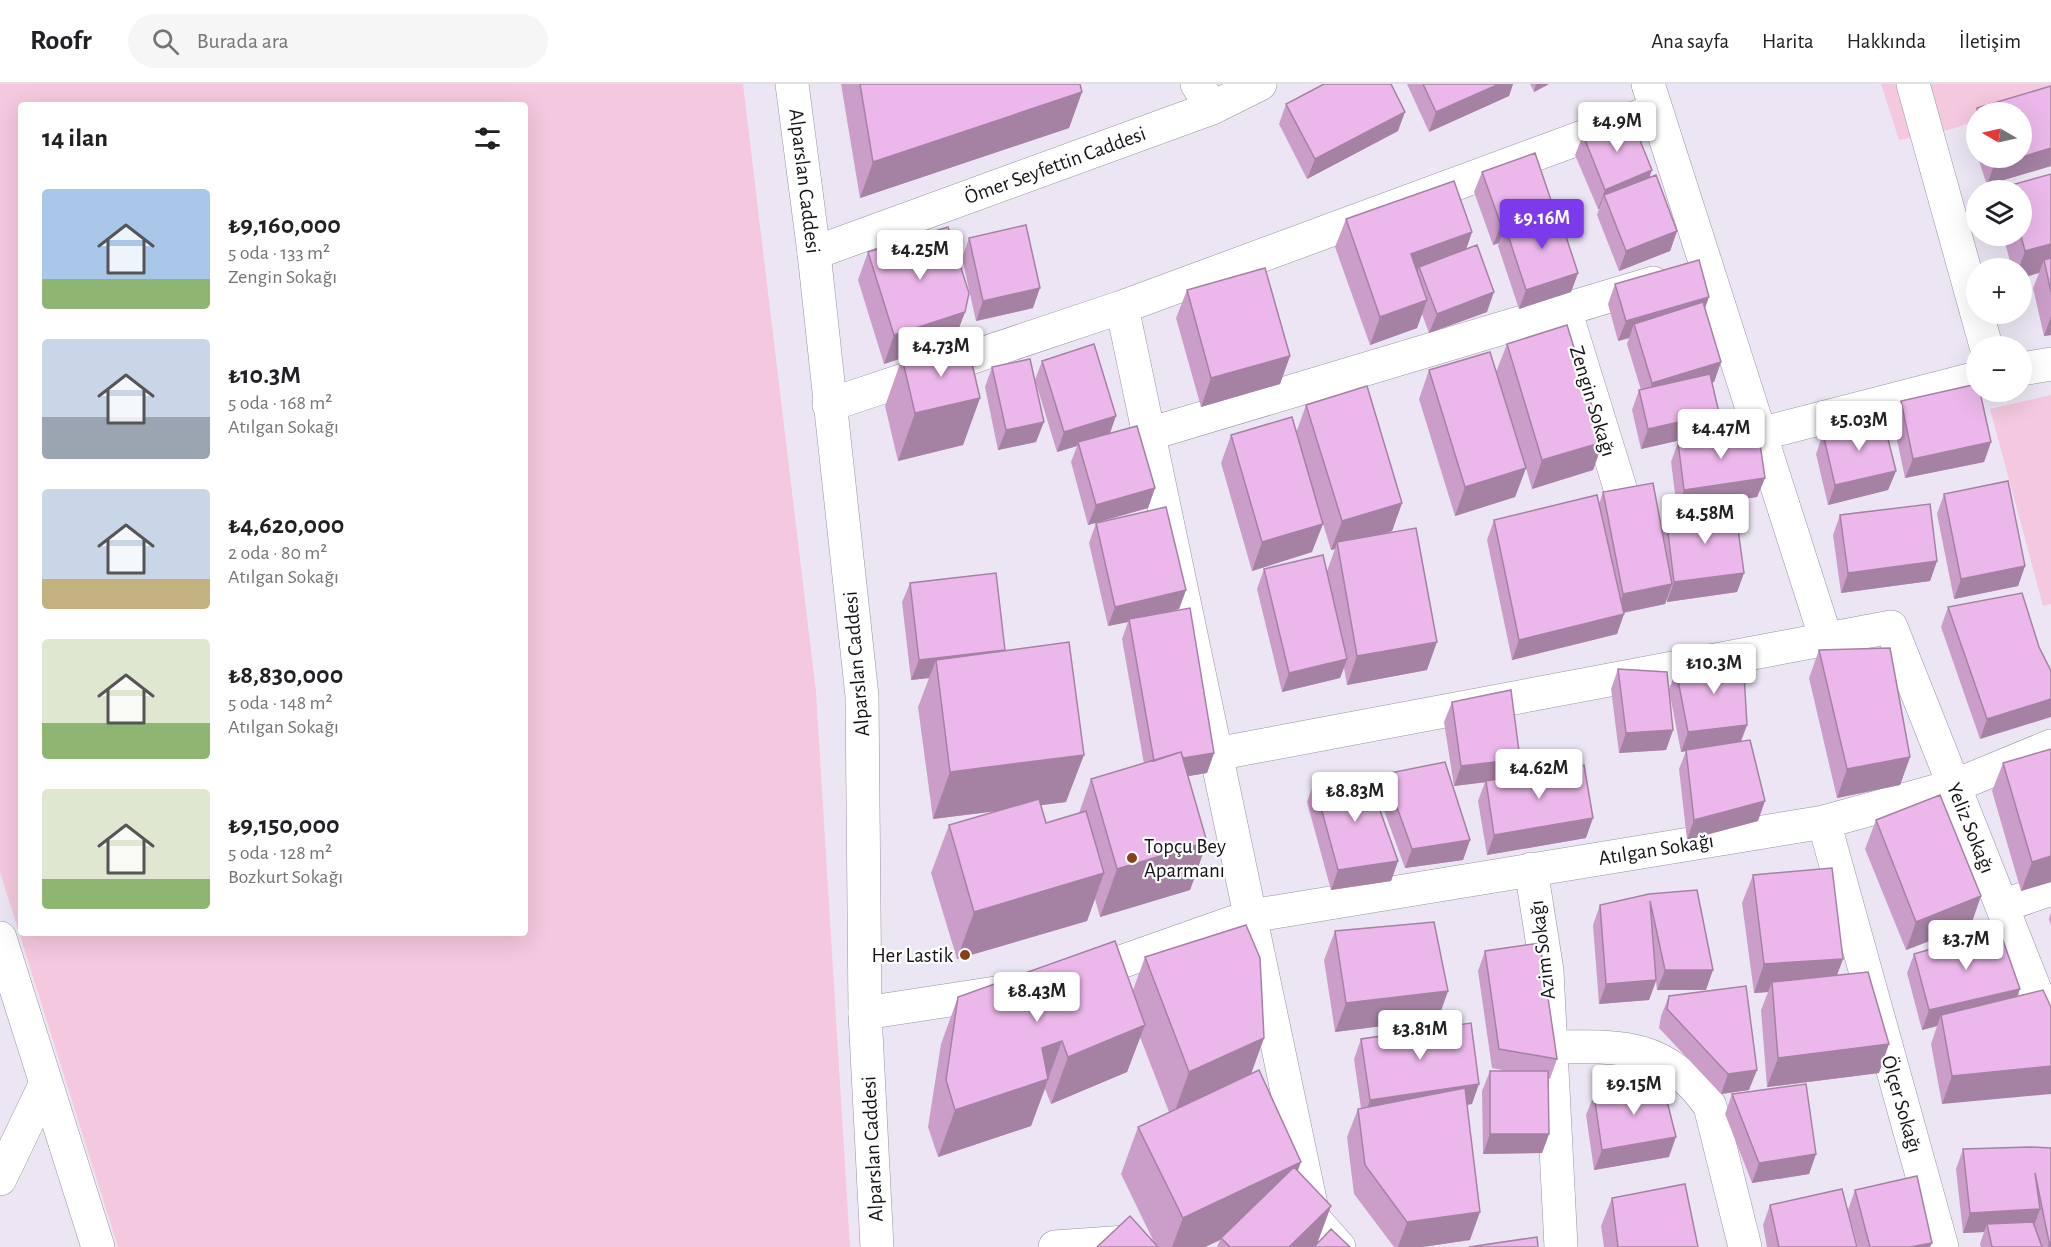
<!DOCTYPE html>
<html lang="tr">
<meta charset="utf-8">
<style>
body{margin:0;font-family:"Alegreya Sans",sans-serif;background:#f6f6f6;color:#202124;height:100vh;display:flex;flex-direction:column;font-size:22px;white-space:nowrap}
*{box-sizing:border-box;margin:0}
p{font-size:20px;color:#757577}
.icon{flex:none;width:33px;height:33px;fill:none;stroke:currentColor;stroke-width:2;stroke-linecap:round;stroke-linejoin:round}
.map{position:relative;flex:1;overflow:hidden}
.drawer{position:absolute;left:18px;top:18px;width:510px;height:834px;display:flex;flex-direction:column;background:#fff;border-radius:6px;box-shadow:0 6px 24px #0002}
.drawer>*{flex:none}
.needle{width:39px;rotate:279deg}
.tools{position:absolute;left:1966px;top:18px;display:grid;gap:12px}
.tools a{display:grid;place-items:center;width:66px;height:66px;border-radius:50%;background:#fff;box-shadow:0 6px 24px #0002;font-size:30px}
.price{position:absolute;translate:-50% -51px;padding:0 14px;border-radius:6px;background:#fff;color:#222;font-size:20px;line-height:39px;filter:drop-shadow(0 2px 3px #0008)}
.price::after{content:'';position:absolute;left:50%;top:36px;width:18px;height:14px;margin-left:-9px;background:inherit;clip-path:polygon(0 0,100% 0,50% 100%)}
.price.selected{background:#7c3aed;color:#fff}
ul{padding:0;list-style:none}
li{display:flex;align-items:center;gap:18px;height:150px;padding:0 24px}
li span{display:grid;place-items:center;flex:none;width:168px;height:120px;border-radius:6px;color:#555}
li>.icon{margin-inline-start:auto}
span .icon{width:72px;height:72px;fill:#fffc;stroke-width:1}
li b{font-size:26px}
h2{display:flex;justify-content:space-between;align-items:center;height:72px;padding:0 24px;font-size:26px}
header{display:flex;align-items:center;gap:36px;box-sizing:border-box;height:84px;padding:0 30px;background:#fff;border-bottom:2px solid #e0e0e0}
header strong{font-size:28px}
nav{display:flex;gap:33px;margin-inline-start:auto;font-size:21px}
.search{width:420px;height:54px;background:#f6f6f6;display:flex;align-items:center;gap:15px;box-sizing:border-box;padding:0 21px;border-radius:33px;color:#757577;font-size:22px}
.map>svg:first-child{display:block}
.green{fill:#f4c8de;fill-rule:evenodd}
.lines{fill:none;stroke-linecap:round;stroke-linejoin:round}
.minor-casing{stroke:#98929e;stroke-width:34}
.tertiary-casing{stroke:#98929e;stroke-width:34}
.minor{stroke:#fff;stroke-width:33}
.tertiary{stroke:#fff;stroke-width:33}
.wall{fill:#cb9eca}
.shaded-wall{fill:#a581a4}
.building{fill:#ecb8eb;stroke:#a581a4;stroke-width:1.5}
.poi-dot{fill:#86401a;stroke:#fff;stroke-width:2}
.labels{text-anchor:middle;stroke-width:4.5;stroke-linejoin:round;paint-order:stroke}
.street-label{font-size:21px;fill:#151318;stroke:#fff}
.poi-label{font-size:21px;fill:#151318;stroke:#fff;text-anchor:start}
</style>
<header>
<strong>Roofr</strong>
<div class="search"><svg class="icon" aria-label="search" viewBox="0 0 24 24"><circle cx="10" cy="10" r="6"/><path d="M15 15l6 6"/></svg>Burada ara</div>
<nav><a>Ana sayfa</a><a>Harita</a><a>Hakkında</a><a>İletişim</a></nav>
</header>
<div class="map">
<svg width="2051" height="1163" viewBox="0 0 2051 1163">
<rect width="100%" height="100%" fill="#ece6f4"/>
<path class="green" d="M0 0H743L816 608 850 1163H118L0 788ZM21 21H525V849H21Z
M1881 0H2051V11L1977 28V36L1952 45 1899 56Z
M2051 311V520L2043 522 1990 325Z"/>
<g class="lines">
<g class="minor-casing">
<path id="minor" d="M1197 0 1212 24
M1648 0 1826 555
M1913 0 1986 262
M814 169 1212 24 1260 0
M1122 223 1656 26
M1565 226 1621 407
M2022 285 2051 280
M829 321 1122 223 1314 1135 1339 1163
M1149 350 1653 199
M1760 350 1977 294
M1216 670 1891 543 2051 946
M1824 738 1942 1163
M1531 785 1547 887 1561 1163
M2002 822 2051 805
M0 854 98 1163
M1081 892 1251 832 1824 738 1954 702 2051 662
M865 929 1002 908
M1551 963C1622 962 1665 959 1710 1022L1745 1163
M0 1095 46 999
M1055 1163 1126 1158 1131 1163"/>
</g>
<g class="tertiary-casing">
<path id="tertiary" d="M792 0 814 169 862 612 865 929 877 1163"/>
</g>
<use href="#minor" class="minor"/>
<use href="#tertiary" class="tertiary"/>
</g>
<path class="wall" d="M841 0H1080L1082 8 1069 44 860 114Z
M1407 0H1513L1509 12 1429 48Z
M1530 0H1549L1534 8Z
M2051 2V82L1987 101 1978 74H2022V28H1977V69L1970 44 1977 24Z
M1286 20 1398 47 1307 95 1279 40Z
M1583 51 1650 93 1677 147 1670 167 1619 187 1597 131 1599 125H1598L1575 71Z
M1482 88 1552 126 1578 189 1571 208 1519 225 1498 162 1499 159 1493 161 1474 108Z
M2051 90V251L2044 252 2033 204 2039 189 2022 184H2012L2003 152H2022V106H2007L2008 102Z
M1346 135 1472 148 1466 166 1487 228 1429 249 1422 230 1417 244 1370 261 1335 163Z
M969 154 1033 224 976 237 962 174Z
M868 168 965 228 954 257 884 280 858 196Z
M1615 200 1705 225 1721 278 1714 298H1712L1719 329 1712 349 1641 365 1632 326 1639 306H1641L1627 260 1629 254 1618 257 1608 220Z
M1187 206 1290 272 1280 300 1201 323 1176 234Z
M1507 260 1603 358 1593 386 1532 405 1526 384 1515 413 1455 432 1419 315 1429 286 1496 288Z
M902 274 980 314 963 361 898 377 885 322Z
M1042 277 1110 349 1155 404 1148 424 1088 441 1071 378 1077 362 1057 368 1035 296Z
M992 283 1036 358 998 366 985 303Z
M1901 317 1991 358 1984 378 1905 394 1893 337Z
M1306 321 1402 419 1392 447 1384 450 1427 586 1347 601 1344 584 1340 594 1282 608 1257 505 1264 485 1327 487 1335 465 1331 466 1306 384 1312 468 1252 487 1221 379 1231 351 1296 349Z
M1823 350 1896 387 1888 406 1828 421 1816 370Z
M1678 358 1765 394 1757 413 1677 425 1671 378Z
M1603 408 1661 445 1666 432 1744 489 1737 508 1667 518V515L1665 520 1624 529 1617 550 1512 576 1487 456 1494 436 1599 420Z
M1944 410 2025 482 2018 502 1954 515 1937 430Z
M1840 431 1937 477 1930 497 1841 509 1833 451Z
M1096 439 1186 506 1179 525 1165 529 1214 669 1207 689 1188 692 1207 758 1190 806 1100 833 1095 815 1087 837 957 875 931 789 949 741 998 727 933 735 918 623 929 594 911 596 902 518 910 499 1005 566 1066 718 1041 721 1046 739 1079 729 1091 695 1144 680 1122 555 1128 538 1108 542 1089 459Z
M1948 523 2039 563 1980 655 1941 543Z
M1819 566 1910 673 1900 701 1837 714 1809 594Z
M1618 585 1673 646 1666 666 1619 669 1611 605Z
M1676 586 1747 641 1741 658 1758 737 1687 756 1679 685 1686 667 1681 668 1669 606Z
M1452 618 1520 675 1514 692 1586 754 1487 771 1478 717 1485 698 1454 702 1444 638Z
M2051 665V798L2021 807 1992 707 2003 679Z
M1385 690 1470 756 1463 776 1405 784 1378 710Z
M1314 698 1398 777 1391 797 1331 806 1307 718Z
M1876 736 1971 841 1906 866 1865 765Z
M1753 791 1843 875 1837 891 1879 989 1767 1003 1761 926 1768 908 1754 909 1742 819Z
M1649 810 1706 906H1657L1656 898 1649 916 1599 920 1593 841 1600 821Z
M2051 828V842L2049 835Z
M1335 847 1448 907 1438 935 1335 948 1324 876Z
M1485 867 1557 975 1550 995 1548 994 1549 1050 1542 1069 1483 1070 1482 1007 1490 987H1507L1492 984 1478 887Z
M1914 870 2020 905 1942 1020 1931 960 1937 942 1922 946 1907 889Z
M1145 873 1264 954 1251 989 1298 1087 1317 1160 1350 1163H1217L1220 1156 1205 1163H1097L1154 1158 1121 1090 1138 1043 1169 1028 1140 953 1127 988 1051 1020 1045 1005 1031 1042 938 1073 928 1043 941 960 958 913 1133 906Z
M1669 912 1749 1006 1721 1010 1659 944 1661 932Z
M1361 955 1472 1020 1467 1021 1470 1156 1422 1163H1394L1354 1110 1347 1053 1358 1025 1361 1024 1354 975Z
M1732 1010 1816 1070 1809 1090 1752 1099 1725 1030Z
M1594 1011 1669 1073 1594 1086 1586 1031Z
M2051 1064V1163H1981L1980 1160 1984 1148 1963 1149 1956 1085 1963 1065Z
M1855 1106 1930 1163H1858L1848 1126Z
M1612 1114 1698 1163H1604L1601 1142Z
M1770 1121 1857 1163H1767L1763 1141Z"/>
<path class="shaded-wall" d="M1499 0H1513L1509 12 1429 48 1436 28Z
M1536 0H1549L1534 8Z
M1082 8 1069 44 860 114 873 78Z
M1405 28 1398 47 1307 95 1315 75Z
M2051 64V82L1987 101 1994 81Z
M1652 86 1645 106 1604 111 1599 125H1598L1605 106Z
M1553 122 1546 142H1505L1499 159 1493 161 1501 141Z
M1677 147 1670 167 1619 187 1626 167Z
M1472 148 1462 176 1419 183 1416 193 1411 170Z
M2051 160V186L2044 176 2039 189 2022 194V184H2019L2025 167Z
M1578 189 1571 208 1519 225 1526 206Z
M1040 204 1033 224 976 237 983 217Z
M1494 208 1487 228 1429 249 1437 230Z
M1709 213 1702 233 1634 240 1629 254 1618 257 1626 237Z
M1427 216 1417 244 1370 261 1380 233Z
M965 228 954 257 884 280 894 251Z
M2051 232V251L2044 252Z
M1290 272 1280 300 1201 323 1211 294Z
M1721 278 1714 298 1645 319 1652 299Z
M980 314 963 361 898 377 915 329Z
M1719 329 1712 349 1641 365 1648 345Z
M1116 332 1109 352 1078 358 1077 362 1057 368 1064 348Z
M1044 338 1036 358 998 366 1006 346Z
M1603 358 1593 386 1532 405 1542 376Z
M1991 358 1984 378 1905 394 1913 375Z
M1526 384 1515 413 1455 432 1465 403Z
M1896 387 1888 406 1828 421 1835 401Z
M1765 394 1757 413 1677 425 1684 406Z
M1155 404 1148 424 1088 441 1096 421Z
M1402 419 1392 447 1338 464 1337 458 1335 465 1331 466 1342 437Z
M1323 440 1312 468 1252 487 1262 458Z
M1937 477 1930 497 1841 509 1848 489Z
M2025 482 2018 502 1954 515 1961 495Z
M1744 489 1737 508 1667 518 1674 498Z
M1672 500 1665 520 1616 530 1623 510Z
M1186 506 1179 525 1130 537 1129 535 1128 538 1108 542 1115 523Z
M1624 530 1617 550 1512 576 1519 556Z
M1437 558 1427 586 1347 601 1357 572Z
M1005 566 998 586 936 576 929 594 911 596 919 576Z
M1347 575 1340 594 1282 608 1289 589Z
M2051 615V633L1980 655 1987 635Z
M1747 641 1739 661 1686 666V667L1681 668 1688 648Z
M1673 646 1666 666 1619 669 1626 649Z
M1214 669 1207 689 1147 699 1154 679Z
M1084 671 1066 718 933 735 950 688Z
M1910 673 1900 701 1837 714 1847 685Z
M1520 675 1513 695 1454 702 1461 682Z
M1765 717 1758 737 1687 756 1694 736Z
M1593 734 1586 754 1487 771 1494 751Z
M1470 756 1463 776 1405 784 1412 765Z
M1207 758 1190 806 1100 833 1117 785Z
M2051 772V798L2021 807 2032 778Z
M1398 777 1391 797 1331 806 1338 786Z
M1104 789 1087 837 957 875 974 828Z
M1981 812 1971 841 1906 866 1916 838Z
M1843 875 1832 904 1772 898 1768 908 1754 909 1764 880Z
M1665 886H1713L1706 906H1657Z
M1656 896 1649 916 1599 920 1606 900Z
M2020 905 2012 925 1941 931 1937 942 1922 946 1929 926Z
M1448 907 1438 935 1335 948 1346 919Z
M1145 941 1127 988 1051 1020 1068 973Z
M1264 954 1247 1001 1172 1035 1189 988Z
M1062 957 1031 1042 938 1073 955 1026 1042 964Z
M1889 960 1879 989 1767 1003 1778 974Z
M2051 982V1010L1942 1020 1952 992Z
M1757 986 1749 1006 1721 1010 1728 990Z
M1479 1000 1472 1020 1363 1036 1370 1016Z
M1490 1050H1549L1542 1069 1483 1070Z
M1676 1053 1669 1073 1594 1086 1602 1066Z
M1816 1070 1809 1090 1752 1099 1759 1079Z
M1301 1078 1284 1125 1221 1154 1220 1156 1205 1163H1172L1183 1134Z
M1331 1122 1316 1163H1289Z
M2040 1125 2033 1145 1987 1140 1984 1148 1963 1149 1970 1129Z
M1480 1128 1470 1156 1422 1163H1398L1407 1138Z
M2049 1158H2051V1163H2048Z
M1932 1159 1930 1163H1910Z"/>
<path class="building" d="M860 0H1080L1082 8 873 78Z
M1324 0H1391L1405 28 1315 75 1286 20Z
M1423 0H1499L1436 28Z
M2051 2V64L2022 73V28H1978L1977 24Z
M1630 32 1652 86 1605 106 1583 51Z
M1535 69 1553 122 1501 141 1482 88Z
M1991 74H2020L1994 81Z
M2051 90V160L2025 167 2021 152H2022V106H2009L2008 102Z
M1656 91 1677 147 1626 167 1604 111Z
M1454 97 1472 148 1411 170 1427 216 1380 233 1346 135Z
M1557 125 1578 189 1526 206 1505 142Z
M1026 141 1040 204 983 217 969 154Z
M948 143 969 209 965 228 894 251 868 168Z
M1477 161 1494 208 1437 230 1419 183Z
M2051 174V208L2044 176Z
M1699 176 1709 213 1626 237 1615 200Z
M1265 184 1290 272 1211 294 1187 206Z
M1703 218 1721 278 1652 299 1634 240Z
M1567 241 1603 358 1542 376 1507 260Z
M967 258 980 314 915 329 902 274Z
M1094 260 1116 332 1064 348 1042 277Z
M1490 268 1526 384 1465 403 1429 286Z
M1030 275 1044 338 1006 346 992 283Z
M1710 290 1719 329 1648 345 1639 306Z
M1977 300V308H1980L1991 358 1913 375 1901 317Z
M1367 302 1402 419 1342 437 1306 321Z
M1292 333 1323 440 1262 458 1231 351Z
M1883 335 1896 387 1835 401 1823 350Z
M1137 342 1155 404 1096 421 1078 358Z
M1758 346 1765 394 1684 406 1678 358Z
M2008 397 2025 482 1961 495 1944 410Z
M1653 399 1672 500 1623 510 1603 408Z
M1597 411 1624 530 1519 556 1494 436Z
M1930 420 1937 477 1848 489 1840 431Z
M1166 423 1186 506 1115 523 1096 439Z
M1735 423 1744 489 1674 498 1666 432Z
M1416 444 1437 558 1357 572 1337 458Z
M1323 471 1347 575 1289 589 1264 485Z
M996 489 1005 566 919 576 910 499Z
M2022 509 2039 563 2051 587V615L1987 635 1948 523Z
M1190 524 1214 669 1183 674 1181 668 1154 677 1129 535Z
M1069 558 1084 671 950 688 936 576Z
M1890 564 1910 673 1847 685 1819 566Z
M1743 574 1747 641 1688 648 1676 586Z
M1618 585 1667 588 1673 646 1626 649Z
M1511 606 1520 675 1461 682 1452 618Z
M1750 656 1765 717 1694 736 1686 666Z
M2051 665V772L2032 778 2003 679Z
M1181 668 1207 758 1117 785 1091 695Z
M1445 678 1470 756 1412 765 1385 690Z
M1584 681 1593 734 1494 751 1486 697Z
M1367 690 1398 777 1338 786 1314 698Z
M1940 711 1981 812 1916 838 1876 736Z
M1039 715 1046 739 1086 727 1104 789 974 828 949 741Z
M1832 784 1843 875 1764 880 1753 791Z
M1697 806 1713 886H1665L1650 817 1656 896 1606 900 1600 821 1649 810Z
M1434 838 1448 907 1346 919 1335 847Z
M1246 841 1260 874 1264 954 1189 988 1145 873Z
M1999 845 2020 905 1929 926 1914 870Z
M1115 857 1145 941 1068 973 1062 957 1042 964 1048 995 955 1026 946 996 958 913Z
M1540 859 1557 975 1499 965 1485 867Z
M1868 888 1889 960 1778 974 1772 898Z
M1746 902 1757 986 1728 990 1667 925 1669 912Z
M2043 906 2051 923V982L1952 992 1941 931Z
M1471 939 1479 1000 1370 1016 1361 955Z
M1259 986 1301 1078 1183 1134 1138 1043Z
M1490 987H1548L1549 1050H1490Z
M1662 997 1676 1053 1602 1066 1594 1011Z
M1806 1000 1816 1070 1759 1079 1732 1010Z
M1465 1004 1480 1128 1407 1138 1365 1081 1358 1025Z
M2030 1063 2051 1064V1158H2049L2035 1089 2040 1125 1970 1129 1963 1065Z
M1294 1083 1331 1122 1289 1163H1230L1221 1154Z
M1917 1092 1932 1159 1910 1163H1870L1855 1106Z
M1685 1100 1698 1163H1618L1612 1114Z
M1842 1105 1857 1163H1779L1770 1121Z
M1130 1132 1158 1163H1097Z
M2033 1138 2042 1163H1992L1987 1140Z
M1331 1145 1350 1163H1314Z
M1537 1153 1538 1163H1469Z"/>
<g class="poi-dot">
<circle cx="1132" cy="774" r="6"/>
<circle cx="965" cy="871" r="6"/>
</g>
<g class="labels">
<g class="street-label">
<text transform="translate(1055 81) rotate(-20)" y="7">Ömer Seyfettin Caddesi</text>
<text transform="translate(805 97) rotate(83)" y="7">Alparslan Caddesi</text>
<text transform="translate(1593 317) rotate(73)" y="7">Zengin Sokağı</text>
<text transform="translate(856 580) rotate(-95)" y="7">Alparslan Caddesi</text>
<text transform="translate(1971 744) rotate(68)" y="7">Yeliz Sokağı</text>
<text transform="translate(1656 765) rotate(-9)" y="7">Atılgan Sokağı</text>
<text transform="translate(1542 866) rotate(-97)" y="7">Azim Sokağı</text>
<text transform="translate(1902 1020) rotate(74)" y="7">Ölçer Sokağı</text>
<text transform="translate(872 1065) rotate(-93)" y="7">Alparslan Caddesi</text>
</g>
<g class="poi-label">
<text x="1144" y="769">Topçu Bey<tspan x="1144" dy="24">Aparmanı</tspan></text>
<text x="953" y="878" text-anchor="end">Her Lastik</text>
</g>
</g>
</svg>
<div class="tools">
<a><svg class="needle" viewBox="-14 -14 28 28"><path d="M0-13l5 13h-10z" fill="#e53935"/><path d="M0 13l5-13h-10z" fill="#757577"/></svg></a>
<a><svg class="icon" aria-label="layers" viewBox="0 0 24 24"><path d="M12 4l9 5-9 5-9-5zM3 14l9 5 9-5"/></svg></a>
<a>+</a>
<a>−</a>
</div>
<b class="price" style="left:1617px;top:69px">₺4.9M</b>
<b class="price selected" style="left:1542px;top:166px">₺9.16M</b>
<b class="price" style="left:920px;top:197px">₺4.25M</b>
<b class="price" style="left:941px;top:294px">₺4.73M</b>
<b class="price" style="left:1859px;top:368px">₺5.03M</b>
<b class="price" style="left:1721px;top:376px">₺4.47M</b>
<b class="price" style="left:1705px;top:461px">₺4.58M</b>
<b class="price" style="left:1714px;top:611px">₺10.3M</b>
<b class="price" style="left:1539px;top:716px">₺4.62M</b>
<b class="price" style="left:1355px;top:739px">₺8.83M</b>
<b class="price" style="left:1966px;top:887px">₺3.7M</b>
<b class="price" style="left:1037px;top:939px">₺8.43M</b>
<b class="price" style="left:1420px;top:977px">₺3.81M</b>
<b class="price" style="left:1634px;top:1032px">₺9.15M</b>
<section class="drawer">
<h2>14 ilan<svg class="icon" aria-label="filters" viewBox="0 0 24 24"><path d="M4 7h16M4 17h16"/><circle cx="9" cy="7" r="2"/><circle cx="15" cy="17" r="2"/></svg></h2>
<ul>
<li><span style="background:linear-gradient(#a9c7e8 75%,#8fb573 0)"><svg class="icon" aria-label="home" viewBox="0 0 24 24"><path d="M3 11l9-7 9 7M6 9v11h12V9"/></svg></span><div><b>₺9,160,000</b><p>5 oda · 133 m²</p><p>Zengin Sokağı</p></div></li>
<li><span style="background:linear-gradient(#c9d6e8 65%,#9aa5b1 0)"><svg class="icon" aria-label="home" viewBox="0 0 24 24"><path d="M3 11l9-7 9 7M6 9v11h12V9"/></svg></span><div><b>₺10.3M</b><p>5 oda · 168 m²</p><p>Atılgan Sokağı</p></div></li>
<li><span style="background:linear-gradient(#c9d6e8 75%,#c2b280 0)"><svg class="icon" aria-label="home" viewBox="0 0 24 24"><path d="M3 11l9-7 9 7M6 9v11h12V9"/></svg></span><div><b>₺4,620,000</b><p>2 oda · 80 m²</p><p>Atılgan Sokağı</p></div></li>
<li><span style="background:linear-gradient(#dfe7d0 70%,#8fb573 0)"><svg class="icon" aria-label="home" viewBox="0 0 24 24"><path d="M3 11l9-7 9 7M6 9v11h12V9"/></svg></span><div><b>₺8,830,000</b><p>5 oda · 148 m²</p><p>Atılgan Sokağı</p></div></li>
<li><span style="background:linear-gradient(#dfe7d0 75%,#8fb573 0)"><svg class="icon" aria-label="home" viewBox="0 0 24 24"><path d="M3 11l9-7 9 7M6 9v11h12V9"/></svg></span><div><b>₺9,150,000</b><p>5 oda · 128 m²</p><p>Bozkurt Sokağı</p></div></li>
</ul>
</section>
</div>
